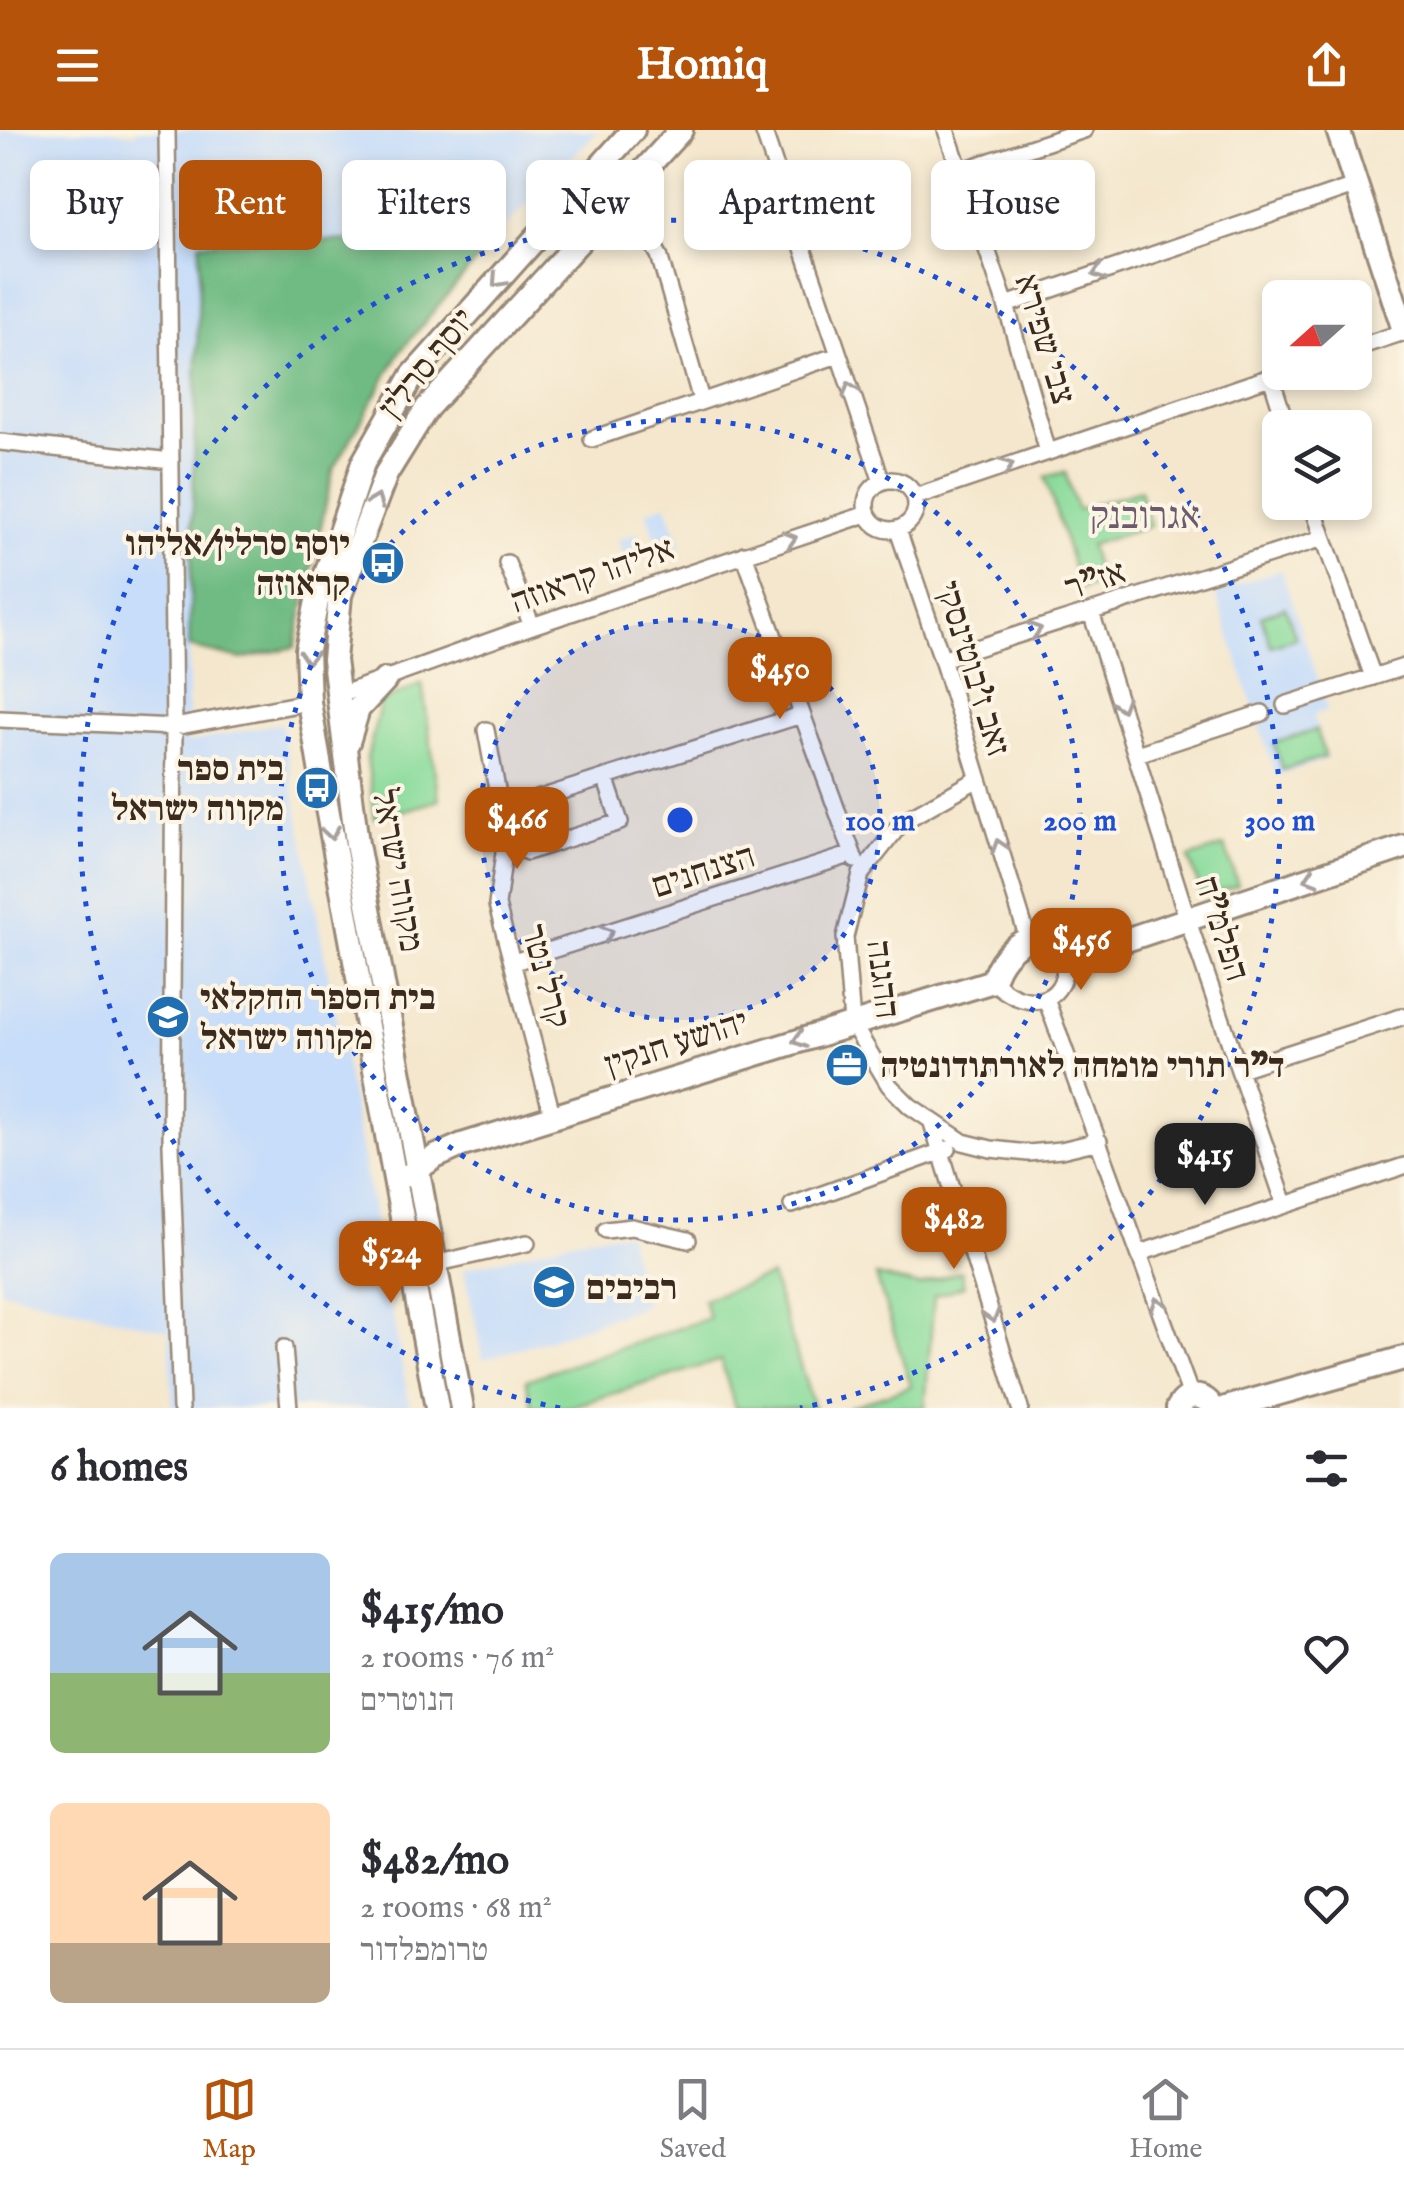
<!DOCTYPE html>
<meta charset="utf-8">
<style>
body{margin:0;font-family:"IM FELL English","Frank Ruhl Libre",serif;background:#f7f7f7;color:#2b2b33;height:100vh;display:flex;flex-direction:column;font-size:38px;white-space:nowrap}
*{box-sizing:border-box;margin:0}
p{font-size:32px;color:#7c7c81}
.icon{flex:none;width:55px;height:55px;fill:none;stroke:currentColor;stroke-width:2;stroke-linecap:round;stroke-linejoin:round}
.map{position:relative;height:1278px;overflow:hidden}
.panel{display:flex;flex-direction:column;background:#fff;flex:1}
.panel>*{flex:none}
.top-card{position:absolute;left:30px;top:30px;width:1345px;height:90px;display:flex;gap:20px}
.needle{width:65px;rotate:249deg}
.controls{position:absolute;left:1262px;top:150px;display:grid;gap:20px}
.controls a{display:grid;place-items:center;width:110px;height:110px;border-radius:15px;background:#fff;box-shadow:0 5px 15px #0003;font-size:50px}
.price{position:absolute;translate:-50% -85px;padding:0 22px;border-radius:20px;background:#b45309;color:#fff;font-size:32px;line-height:65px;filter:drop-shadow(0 2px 5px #0008)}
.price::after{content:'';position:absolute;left:50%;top:60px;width:30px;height:22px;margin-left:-15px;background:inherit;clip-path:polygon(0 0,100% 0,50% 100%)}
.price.current{background:#222;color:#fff}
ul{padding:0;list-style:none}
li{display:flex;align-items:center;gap:30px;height:250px;padding:0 50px}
li span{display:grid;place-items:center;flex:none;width:280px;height:200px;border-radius:15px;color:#555}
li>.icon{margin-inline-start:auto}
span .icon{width:120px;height:120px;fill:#fffc;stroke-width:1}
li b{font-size:42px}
h2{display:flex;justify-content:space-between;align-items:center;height:120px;padding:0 50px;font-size:42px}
.tag{padding:0 35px;border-radius:15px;background:#fff;box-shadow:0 5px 15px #0003;font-size:35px;line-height:90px}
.tag.current{background:#b45309;color:#fff}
header{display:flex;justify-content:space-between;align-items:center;height:130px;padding:0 50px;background:#b45309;color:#fff;font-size:45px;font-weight:700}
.tab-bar{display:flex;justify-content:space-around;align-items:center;height:140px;border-top:2px solid #e1e1e2;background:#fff;font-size:28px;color:#7c7c81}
.tab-bar a{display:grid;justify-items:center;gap:5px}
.tab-bar .current{color:#b45309}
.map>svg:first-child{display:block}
.built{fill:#c7ddf9}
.green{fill:#8adb9b;stroke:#62825c;stroke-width:2.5}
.forest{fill:#6fbb83;stroke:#557250;stroke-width:2.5}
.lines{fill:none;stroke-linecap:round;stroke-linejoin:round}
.street-casing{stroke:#988876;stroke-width:20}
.secondary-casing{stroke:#988876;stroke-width:28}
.street{stroke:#fff;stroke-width:15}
.secondary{stroke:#fff;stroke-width:22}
.oneway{stroke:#a79f9a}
.ring{fill:none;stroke:#1d4ed8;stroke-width:5;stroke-dasharray:5 10}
.labels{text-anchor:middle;stroke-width:8;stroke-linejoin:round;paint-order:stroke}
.street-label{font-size:35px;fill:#3b2a1e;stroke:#fcf5e5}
.poi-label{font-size:35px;font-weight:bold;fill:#3b2a1e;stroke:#fcf5e5;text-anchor:start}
.neighbourhood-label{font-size:38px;fill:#6b5b6c;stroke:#fcf5e5}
.centre{fill:#1d4ed8;stroke:#fcf5e5;stroke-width:5}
.ring-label{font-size:30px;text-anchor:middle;font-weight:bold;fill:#1d4ed8;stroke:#fcf5e5;stroke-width:8;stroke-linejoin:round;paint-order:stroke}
</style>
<header><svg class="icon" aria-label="menu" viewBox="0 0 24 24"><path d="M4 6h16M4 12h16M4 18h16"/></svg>Homiq<svg class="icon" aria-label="share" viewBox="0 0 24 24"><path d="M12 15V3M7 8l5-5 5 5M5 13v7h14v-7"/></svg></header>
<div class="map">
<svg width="1404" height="1278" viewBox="0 0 1404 1278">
<rect width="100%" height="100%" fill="#fcf5e5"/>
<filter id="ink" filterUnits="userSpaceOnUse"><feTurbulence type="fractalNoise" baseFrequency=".01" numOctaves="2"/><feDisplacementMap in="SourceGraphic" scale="20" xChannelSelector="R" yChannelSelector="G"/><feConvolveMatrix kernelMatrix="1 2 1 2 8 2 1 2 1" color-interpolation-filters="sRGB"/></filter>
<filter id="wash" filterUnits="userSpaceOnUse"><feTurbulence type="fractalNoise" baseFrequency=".0048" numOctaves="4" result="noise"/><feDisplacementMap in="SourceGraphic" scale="40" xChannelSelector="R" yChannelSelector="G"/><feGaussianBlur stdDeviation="2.25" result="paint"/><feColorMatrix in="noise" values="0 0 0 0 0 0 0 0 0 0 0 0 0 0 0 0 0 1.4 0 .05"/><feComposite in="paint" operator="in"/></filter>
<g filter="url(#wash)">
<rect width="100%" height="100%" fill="#f4e7cd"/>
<path class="built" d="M0 0H108L135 4 136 0H598L495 108 200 113 187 613 281 593 410 1278H173L169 1201 0 1160Z
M666 374 681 414 661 422 646 382Z
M637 403 645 424 626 431 618 410Z
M1281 440 1328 580 1313 585 1327 629 1276 646 1215 462Z
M627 1102 645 1175 550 1209 483 1229 464 1139 582 1108Z"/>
<path class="green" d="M1065 342 1077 380 1140 360 1150 396 1090 415 1100 453 1080 460 1045 347Z
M1285 477 1296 508 1271 516 1261 486Z
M422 553 439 670 375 689 367 628 381 572Z
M1316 600 1325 627 1282 640 1274 613Z
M1225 716 1238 755 1202 766 1189 728Z
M961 1141 964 1156 934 1166 925 1278H847L911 1256 876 1146 920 1156Z
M771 1146 814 1278H735L721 1230 567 1278H533L526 1250 709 1188 703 1169Z"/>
<path class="forest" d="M495 108 400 222 333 341 295 517 241 529 189 517 200 113Z"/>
</g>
<g filter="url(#ink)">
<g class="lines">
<g class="street-casing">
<path id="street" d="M167 0 174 597 171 1015 181 1278
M763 0 882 352
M946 0 1006 175 1048 322
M960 41 1084 0
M641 95 659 125 701 270
M1006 175 1357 55
M1355 218 1404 202
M1271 247 1287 298
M592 309 838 225
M0 312 171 331
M866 375a25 25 0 1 1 50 0a25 25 0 1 1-50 0Z
M915 367 1285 242
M1311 372 1373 547
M898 400 942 529 1028 809
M744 424 855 730
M507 433 532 496
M1091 482 1190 797 1285 1074
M942 529 1323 408
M337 566 532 496 867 384
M1285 575 1404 537
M0 589 174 597 309 572
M486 600 506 708 497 775 553 988
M1137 624 1262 583
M605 647 620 692 527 722 512 677 801 585
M978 649 902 692 861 744 845 807 852 893 889 955 910 976 963 1012 991 1019 1028 1023 1061 1020 1099 1011
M514 832 853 724
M993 851C1022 880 1064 880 1066 830
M1046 869 1191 1266
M1240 939 1404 886
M932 993 1020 1278
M792 1075 948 1019
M606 1100 632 1097 688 1110
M1140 1123 1404 1036
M434 1134 527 1113
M284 1218 289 1278"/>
</g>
<g class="secondary-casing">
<path id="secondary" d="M1338 0 1404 200
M348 612 358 579 385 550
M409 1045 435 1027 462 1015 993 851C1002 813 1051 786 1066 830L1404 717
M437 1278 325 667 309 572 307 520 317 471 363 333 413 245 633 0
M462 1278 357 714 334 530 340 465 386 344 427 278 681 0
M1178 1278C1187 1262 1204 1263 1213 1278
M1226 1278 1404 1228"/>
</g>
<use href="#street" class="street"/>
<use href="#secondary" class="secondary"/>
</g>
<defs><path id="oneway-chevron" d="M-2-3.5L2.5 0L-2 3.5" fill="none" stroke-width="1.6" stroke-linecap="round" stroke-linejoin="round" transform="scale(2.5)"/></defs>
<g class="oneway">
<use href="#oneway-chevron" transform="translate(1099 143) rotate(161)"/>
<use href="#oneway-chevron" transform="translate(498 151) rotate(132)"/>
<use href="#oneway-chevron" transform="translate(850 259) rotate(-109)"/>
<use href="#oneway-chevron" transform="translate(1007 336) rotate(-19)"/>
<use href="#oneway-chevron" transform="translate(376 371) rotate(-69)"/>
<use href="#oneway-chevron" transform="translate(790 409) rotate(-18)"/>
<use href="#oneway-chevron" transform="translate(1035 500) rotate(-17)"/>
<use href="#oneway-chevron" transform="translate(308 527) rotate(93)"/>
<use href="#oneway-chevron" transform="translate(1121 575) rotate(72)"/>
<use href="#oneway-chevron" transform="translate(331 703) rotate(80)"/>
<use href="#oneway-chevron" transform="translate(999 716) rotate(-108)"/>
<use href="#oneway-chevron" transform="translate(1311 748) rotate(162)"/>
<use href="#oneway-chevron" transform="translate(607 803) rotate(-18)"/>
<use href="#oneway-chevron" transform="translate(799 910) rotate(162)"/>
<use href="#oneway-chevron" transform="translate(1158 1174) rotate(-110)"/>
<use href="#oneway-chevron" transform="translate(992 1186) rotate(73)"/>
</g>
</g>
<circle cx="680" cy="690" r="200" fill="#1d4ed8" fill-opacity=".12"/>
<g class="ring">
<circle cx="680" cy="690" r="200"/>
<circle cx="680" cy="690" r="400"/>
<path d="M560 1278A600 600 0 1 1 800 1278"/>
</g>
<defs>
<g id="bus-disc" transform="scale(2.25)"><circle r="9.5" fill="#1f6fb2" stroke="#fcf5e5"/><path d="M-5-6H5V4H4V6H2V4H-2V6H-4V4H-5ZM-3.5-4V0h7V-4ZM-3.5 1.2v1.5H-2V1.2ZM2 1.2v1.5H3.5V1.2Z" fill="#fff"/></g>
<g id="school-disc" transform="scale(2.25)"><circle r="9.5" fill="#1f6fb2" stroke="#fcf5e5"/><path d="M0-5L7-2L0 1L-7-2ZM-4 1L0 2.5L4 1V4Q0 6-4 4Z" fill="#fff"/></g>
<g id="office-disc" transform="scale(2.25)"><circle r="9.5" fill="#1f6fb2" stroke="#fcf5e5"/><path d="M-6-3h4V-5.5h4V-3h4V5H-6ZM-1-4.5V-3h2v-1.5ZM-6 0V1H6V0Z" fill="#fff"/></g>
</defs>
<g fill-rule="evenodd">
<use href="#bus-disc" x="383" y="433"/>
<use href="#bus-disc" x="317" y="658"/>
<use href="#school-disc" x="168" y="887"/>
<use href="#office-disc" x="847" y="935"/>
<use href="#school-disc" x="554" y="1157"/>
</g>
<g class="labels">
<g class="street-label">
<text transform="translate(1046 209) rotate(73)" y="12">צבי שפירא</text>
<text transform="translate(426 233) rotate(-51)" y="12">יוסף סרלין</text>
<text transform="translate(592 444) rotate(-19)" y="12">אליהו קראוזה</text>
<text transform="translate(1095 449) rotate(-18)" y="12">אז"ר</text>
<text transform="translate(974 538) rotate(73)" y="12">זאב ז'בוטינסקי</text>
<text transform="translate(399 740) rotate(80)" y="12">מקווה ישראל</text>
<text transform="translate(703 740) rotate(-18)" y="12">הצנחנים</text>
<text transform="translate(1223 798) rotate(72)" y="12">הפלמ"ח</text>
<text transform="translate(547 846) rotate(75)" y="12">קרל נטר</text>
<text transform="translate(884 849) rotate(83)" y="12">ההגנה</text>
<text transform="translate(676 912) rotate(-18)" y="12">יהושע חנקין</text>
</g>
<g class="poi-label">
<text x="350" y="425" text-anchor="end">יוסף סרלין/אליהו<tspan x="350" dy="40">קראוזה</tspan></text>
<text x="284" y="650" text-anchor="end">בית ספר<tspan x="284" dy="40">מקווה ישראל</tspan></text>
<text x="200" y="879">בית הספר החקלאי<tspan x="200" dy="40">מקווה ישראל</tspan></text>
<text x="880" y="947">ד"ר תורי מומחה לאורתודונטיה</text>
<text x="586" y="1169">רביבים</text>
</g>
<g class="neighbourhood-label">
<text x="1145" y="398">אגרובנק</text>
</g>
</g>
<circle cx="680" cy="690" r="15" class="centre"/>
<g class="ring-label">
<text x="880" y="700">100 m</text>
<text x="1080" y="700">200 m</text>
<text x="1280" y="700">300 m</text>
</g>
</svg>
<div class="controls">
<a><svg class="needle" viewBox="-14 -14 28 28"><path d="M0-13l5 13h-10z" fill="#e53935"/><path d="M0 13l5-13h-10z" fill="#7c7c81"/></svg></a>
<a><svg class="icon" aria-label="layers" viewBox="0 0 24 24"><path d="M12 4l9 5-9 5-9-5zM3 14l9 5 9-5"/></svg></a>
</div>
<b class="price" style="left:780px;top:592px">$450</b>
<b class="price" style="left:517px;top:742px">$466</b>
<b class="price" style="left:1081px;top:863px">$456</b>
<b class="price current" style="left:1205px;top:1078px">$415</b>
<b class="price" style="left:954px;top:1142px">$482</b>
<b class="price" style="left:391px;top:1176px">$524</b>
<div class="top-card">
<a class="tag">Buy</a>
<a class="tag current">Rent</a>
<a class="tag">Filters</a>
<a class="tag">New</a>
<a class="tag">Apartment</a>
<a class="tag">House</a>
</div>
</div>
<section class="panel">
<h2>6 homes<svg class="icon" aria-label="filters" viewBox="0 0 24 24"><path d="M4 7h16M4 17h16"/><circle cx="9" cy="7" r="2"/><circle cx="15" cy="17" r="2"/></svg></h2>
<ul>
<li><span style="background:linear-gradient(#a9c7e8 60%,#8fb573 0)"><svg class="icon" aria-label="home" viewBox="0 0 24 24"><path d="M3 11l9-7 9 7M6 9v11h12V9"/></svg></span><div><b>$415/mo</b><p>2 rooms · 76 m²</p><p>הנוטרים</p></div><svg class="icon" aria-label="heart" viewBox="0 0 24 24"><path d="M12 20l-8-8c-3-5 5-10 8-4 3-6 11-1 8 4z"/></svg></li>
<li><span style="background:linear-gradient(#ffd9b3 70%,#b9a48a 0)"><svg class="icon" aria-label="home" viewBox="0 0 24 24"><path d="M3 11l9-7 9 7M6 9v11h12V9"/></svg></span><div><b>$482/mo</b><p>2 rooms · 68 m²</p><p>טרומפלדור</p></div><svg class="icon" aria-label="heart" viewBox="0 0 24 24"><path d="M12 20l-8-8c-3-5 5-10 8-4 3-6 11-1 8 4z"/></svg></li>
</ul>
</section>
<nav class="tab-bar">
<a class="current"><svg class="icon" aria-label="map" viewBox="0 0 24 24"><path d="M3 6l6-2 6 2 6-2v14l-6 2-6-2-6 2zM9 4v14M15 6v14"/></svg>Map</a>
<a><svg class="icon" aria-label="saved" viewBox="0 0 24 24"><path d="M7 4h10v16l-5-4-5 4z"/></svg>Saved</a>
<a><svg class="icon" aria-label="home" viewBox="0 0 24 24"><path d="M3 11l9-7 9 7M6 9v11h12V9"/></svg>Home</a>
</nav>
